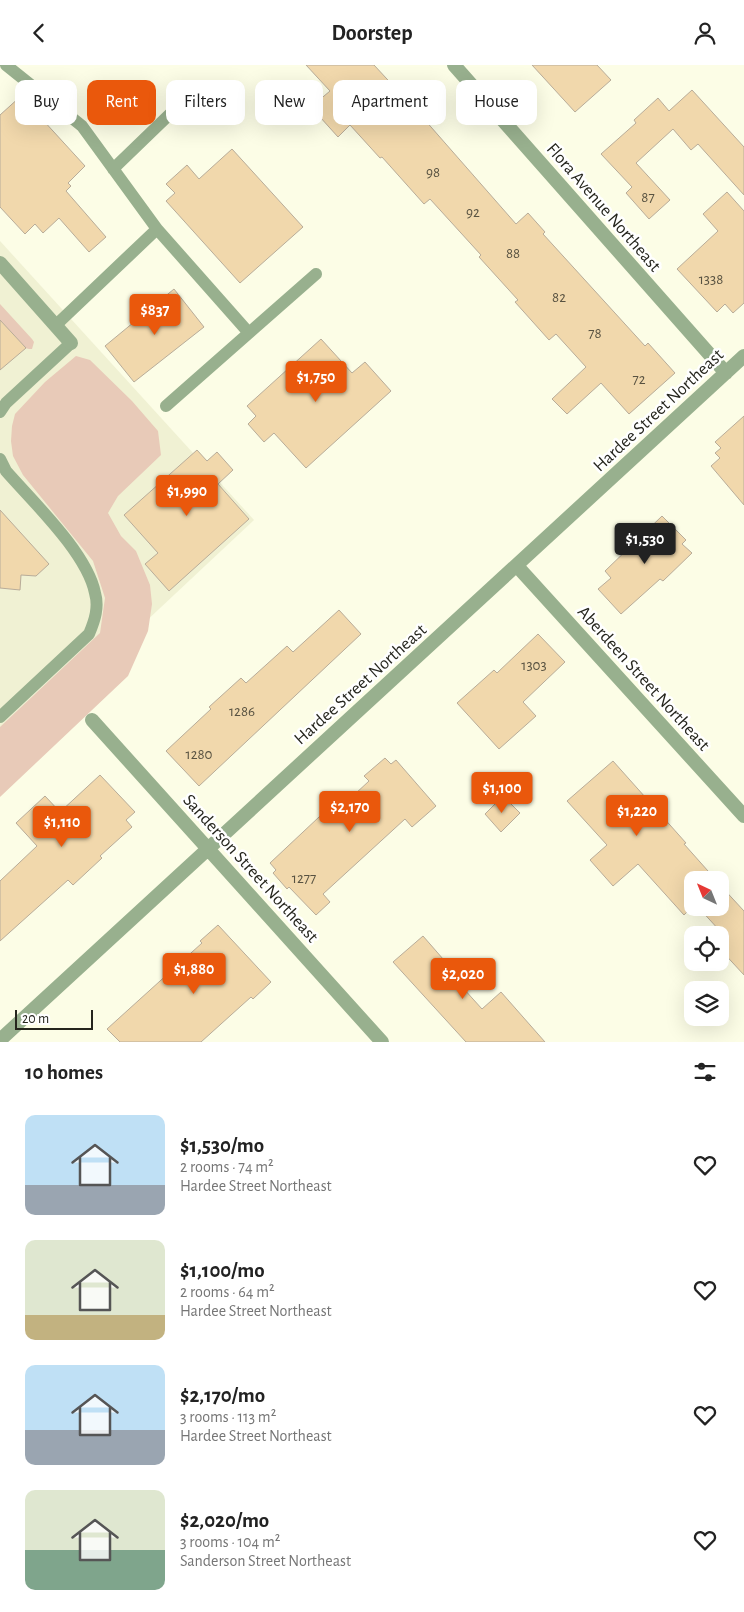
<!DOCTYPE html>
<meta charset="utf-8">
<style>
body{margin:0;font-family:"Alegreya Sans",sans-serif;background:#f6f6f6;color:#222;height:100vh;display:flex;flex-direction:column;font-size:19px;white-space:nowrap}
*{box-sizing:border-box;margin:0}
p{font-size:16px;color:#767676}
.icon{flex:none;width:28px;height:28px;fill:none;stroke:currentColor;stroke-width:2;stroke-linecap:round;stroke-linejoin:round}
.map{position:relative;height:977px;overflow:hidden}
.panel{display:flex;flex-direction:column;background:#fff;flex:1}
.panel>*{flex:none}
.hud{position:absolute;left:15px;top:15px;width:715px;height:45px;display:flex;gap:10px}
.needle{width:32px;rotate:317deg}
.fabs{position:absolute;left:684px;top:806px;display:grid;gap:10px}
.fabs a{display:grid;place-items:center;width:45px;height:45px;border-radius:10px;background:#fff;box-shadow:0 5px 20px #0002;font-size:25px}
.scale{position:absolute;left:15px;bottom:12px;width:78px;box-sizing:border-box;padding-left:5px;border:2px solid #25251d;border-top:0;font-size:14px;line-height:18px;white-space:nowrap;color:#25251d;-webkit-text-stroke:4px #fff;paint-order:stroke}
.price{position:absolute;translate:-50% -42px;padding:0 11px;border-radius:5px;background:#ea580c;color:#fff;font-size:16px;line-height:32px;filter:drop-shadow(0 1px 2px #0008)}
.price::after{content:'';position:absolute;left:50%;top:30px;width:15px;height:11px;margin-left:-8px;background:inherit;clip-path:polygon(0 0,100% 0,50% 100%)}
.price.selected{background:#222;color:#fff}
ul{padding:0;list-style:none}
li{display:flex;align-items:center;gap:15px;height:125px;padding:0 25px}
li span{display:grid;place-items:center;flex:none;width:140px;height:100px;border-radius:10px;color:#555}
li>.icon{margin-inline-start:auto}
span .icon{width:60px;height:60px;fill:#fffc;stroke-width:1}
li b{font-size:21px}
h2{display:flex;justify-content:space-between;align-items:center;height:60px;padding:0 25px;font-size:21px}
.pill{padding:0 18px;border-radius:10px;background:#fff;box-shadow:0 5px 20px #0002;font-size:18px;line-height:45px}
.pill.selected{background:#ea580c;color:#fff}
header{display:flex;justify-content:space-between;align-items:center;height:65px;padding:0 25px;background:#fff;font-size:22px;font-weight:700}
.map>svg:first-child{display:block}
.built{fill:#f0f1d3}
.green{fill:#e8cab8}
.building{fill:#f1d8ac;stroke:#b8ac99}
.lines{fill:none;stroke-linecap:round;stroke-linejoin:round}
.service{stroke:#98b08e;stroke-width:12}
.minor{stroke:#98b08e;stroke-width:14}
.labels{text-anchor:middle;stroke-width:5;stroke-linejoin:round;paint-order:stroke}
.number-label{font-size:15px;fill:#585241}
.street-label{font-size:18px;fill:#25251d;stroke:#fff}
</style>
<header><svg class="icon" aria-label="back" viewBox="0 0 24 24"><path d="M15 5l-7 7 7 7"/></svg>Doorstep<svg class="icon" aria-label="person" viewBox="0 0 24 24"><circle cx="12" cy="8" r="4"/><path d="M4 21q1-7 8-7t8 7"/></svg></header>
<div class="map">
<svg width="744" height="977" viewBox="0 0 744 977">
<rect width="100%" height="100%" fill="#fcfde6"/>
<path class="built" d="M0 176 254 455 0 693Z"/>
<path class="green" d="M0 239 32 274 34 277 32 284H29L25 283 0 255Z
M76 291 90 295 132 336 158 366 161 390 118 431 108 448 121 471 136 486 150 520 152 539 148 566 128 611 0 732V662L100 568 105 533 93 496 23 410 13 391 11 376 12 361 15 349 45 317Z"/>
<path class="building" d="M306 0H374L399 27 411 16 434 41 425 49 427 51 424 54 516 159 528 148 545 167 543 169 645 281 648 278 675 308 629 349 601 318 567 349 552 334 586 302 556 269 549 275 515 237 518 235 479 192 481 190 430 134 424 139 382 92 380 93 350 60 338 72 311 42 330 26Z
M532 0H597L611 15 575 47Z
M692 25 744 82V130L698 79 691 85 673 64 636 98 670 135 649 154 626 128 632 122 601 89 636 58 634 55 658 33 669 46Z
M21 31 85 101 68 118 71 121 66 126 106 172 89 187 59 153 43 168 35 159 25 169 0 142V50Z
M232 84 303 162 240 218 166 136 175 128 166 119 187 100 199 114Z
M727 127 744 146V238L733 248 725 239 717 247 677 204 718 166 703 149Z
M174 224 204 262 134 317 105 281Z
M0 255 26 283 0 305Z
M321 274 352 308 365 297 391 326 306 403 274 368 264 377 248 359 256 351 247 341Z
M744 351V440L711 401 720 393 715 388 721 383 715 377Z
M197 385 207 396 217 387 233 405 218 419 249 454 169 526 145 499 158 488 124 450Z
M0 445 49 499 36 511 21 510 20 525 0 523Z
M662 451 686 475 682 479 692 488 663 516 660 514 621 549 598 524 611 513 605 506Z
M339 545 361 569 199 721 166 686 211 644 209 642 241 613 246 618 287 581 293 587Z
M538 569 565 597 523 637 536 651 499 684 457 638 494 605 497 608Z
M385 693 391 699 396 695 436 741 412 762 405 754 323 829 330 837 316 850 289 822 287 824 273 808 276 805 270 798 335 737 340 743 369 716 364 711Z
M613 696 686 778 684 779 716 815H692V842L684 850 638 799 613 821 590 795 607 780 567 736Z
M100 710 135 747 126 755 132 762 100 791 102 793 73 820 68 815 0 876V816L37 781 16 758 45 731 60 747Z
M503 731 520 748 501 767 485 749Z
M720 820 744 846V910L720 884V866L698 842H720Z
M218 860 271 917 253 934 251 932 201 977H120L107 964 202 878 200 876Z
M423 871 457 910 454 913 482 944 501 927 545 977H466L393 897Z"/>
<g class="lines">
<path class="service" d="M6 0 82 61 157 164 249 268
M113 104 171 48
M56 260 157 164
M166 341 316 209
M0 347 6 338 71 278
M0 394 6 406C33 437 87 488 95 528 99 542 95 555 89 569L0 652"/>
<path class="minor" d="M454 0 726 308
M0 198 71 278
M517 501 744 751
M92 655 382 977
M0 975 744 291"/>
</g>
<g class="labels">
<g class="number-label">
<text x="433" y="112">98</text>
<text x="648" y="137">87</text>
<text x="473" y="152">92</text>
<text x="513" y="193">88</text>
<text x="711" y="219">1338</text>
<text x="559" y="237">82</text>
<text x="595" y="273">78</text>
<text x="639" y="319">72</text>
<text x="534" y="605">1303</text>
<text x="242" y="651">1286</text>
<text x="199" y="694">1280</text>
<text x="304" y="818">1277</text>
</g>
<g class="street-label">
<text transform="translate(604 142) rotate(49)" y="6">Flora Avenue Northeast</text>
<text transform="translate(658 345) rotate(-43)" y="6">Hardee Street Northeast</text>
<text transform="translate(644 613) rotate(48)" y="6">Aberdeen Street Northeast</text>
<text transform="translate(360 619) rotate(-42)" y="6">Hardee Street Northeast</text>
<text transform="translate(251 803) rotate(48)" y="6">Sanderson Street Northeast</text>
</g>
</g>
</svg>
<div class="fabs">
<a><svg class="needle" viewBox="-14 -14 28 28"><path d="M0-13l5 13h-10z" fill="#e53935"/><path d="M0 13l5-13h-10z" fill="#767676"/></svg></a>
<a><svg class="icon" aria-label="locate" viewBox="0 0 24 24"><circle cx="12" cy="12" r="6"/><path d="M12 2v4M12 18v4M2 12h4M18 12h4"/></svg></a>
<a><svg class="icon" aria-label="layers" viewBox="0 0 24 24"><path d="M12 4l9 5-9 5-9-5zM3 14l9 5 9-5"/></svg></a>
</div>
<div class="scale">20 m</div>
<b class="price" style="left:155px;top:271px">$837</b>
<b class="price" style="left:316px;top:338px">$1,750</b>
<b class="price" style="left:187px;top:452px">$1,990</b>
<b class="price selected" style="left:645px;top:500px">$1,530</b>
<b class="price" style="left:502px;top:749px">$1,100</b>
<b class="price" style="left:350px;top:768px">$2,170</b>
<b class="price" style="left:637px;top:772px">$1,220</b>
<b class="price" style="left:62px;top:783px">$1,110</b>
<b class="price" style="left:194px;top:930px">$1,880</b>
<b class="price" style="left:463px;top:935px">$2,020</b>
<div class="hud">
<a class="pill">Buy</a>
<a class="pill selected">Rent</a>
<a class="pill">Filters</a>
<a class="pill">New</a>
<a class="pill">Apartment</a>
<a class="pill">House</a>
</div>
</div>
<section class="panel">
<h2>10 homes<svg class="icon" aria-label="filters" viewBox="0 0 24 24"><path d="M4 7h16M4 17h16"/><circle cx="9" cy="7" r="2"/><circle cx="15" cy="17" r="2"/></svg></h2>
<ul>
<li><span style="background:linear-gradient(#bfe0f5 70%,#9aa5b1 0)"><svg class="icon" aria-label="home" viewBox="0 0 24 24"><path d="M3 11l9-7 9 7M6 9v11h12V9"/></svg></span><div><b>$1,530/mo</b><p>2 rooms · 74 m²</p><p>Hardee Street Northeast</p></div><svg class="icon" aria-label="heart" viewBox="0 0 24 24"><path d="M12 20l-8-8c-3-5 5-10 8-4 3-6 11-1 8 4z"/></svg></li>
<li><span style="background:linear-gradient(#dfe7d0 75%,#c2b280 0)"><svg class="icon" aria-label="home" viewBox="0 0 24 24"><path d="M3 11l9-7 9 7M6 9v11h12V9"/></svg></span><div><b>$1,100/mo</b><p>2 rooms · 64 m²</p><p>Hardee Street Northeast</p></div><svg class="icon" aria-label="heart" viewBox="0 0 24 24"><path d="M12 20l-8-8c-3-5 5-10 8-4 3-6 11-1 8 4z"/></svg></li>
<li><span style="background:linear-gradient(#bfe0f5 65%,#9aa5b1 0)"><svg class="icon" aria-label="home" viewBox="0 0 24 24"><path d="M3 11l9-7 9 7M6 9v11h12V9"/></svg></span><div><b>$2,170/mo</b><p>3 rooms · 113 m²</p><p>Hardee Street Northeast</p></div><svg class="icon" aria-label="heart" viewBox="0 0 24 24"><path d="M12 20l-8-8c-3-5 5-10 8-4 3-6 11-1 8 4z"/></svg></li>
<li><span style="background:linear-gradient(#dfe7d0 60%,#7fa58c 0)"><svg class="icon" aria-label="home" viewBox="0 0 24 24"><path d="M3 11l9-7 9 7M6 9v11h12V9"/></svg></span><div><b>$2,020/mo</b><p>3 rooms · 104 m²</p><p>Sanderson Street Northeast</p></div><svg class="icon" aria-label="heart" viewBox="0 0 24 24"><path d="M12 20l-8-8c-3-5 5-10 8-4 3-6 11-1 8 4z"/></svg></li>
</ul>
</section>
